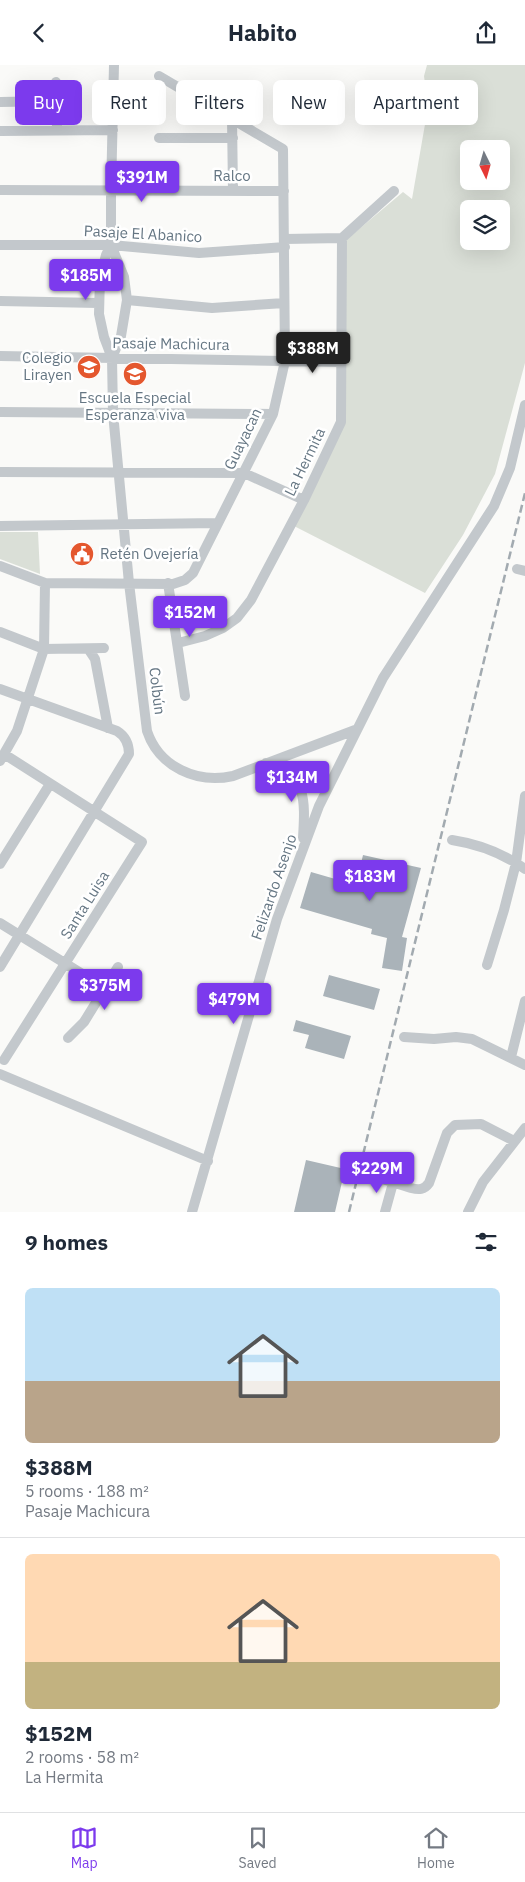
<!DOCTYPE html>
<meta charset="utf-8">
<style>
body{margin:0;font-family:"IBM Plex Sans",sans-serif;background:#f6f6f7;color:#1f2937;height:100vh;display:flex;flex-direction:column;font-size:19px;white-space:nowrap}
*{box-sizing:border-box;margin:0}
p{font-size:16px;color:#747a83}
.icon{flex:none;width:28px;height:28px;fill:none;stroke:currentColor;stroke-width:2;stroke-linecap:round;stroke-linejoin:round}
.map{position:relative;height:1147px;overflow:hidden}
.drawer{display:flex;flex-direction:column;background:#fff;flex:1}
.drawer>*{flex:none}
.hud{position:absolute;left:15px;top:15px;width:495px;height:45px;display:flex;gap:10px}
.needle{width:32px;rotate:175deg}
.controls{position:absolute;left:460px;top:75px;display:grid;gap:10px}
.controls a{display:grid;place-items:center;width:50px;height:50px;border-radius:8px;background:#fff;box-shadow:0 5px 20px #0002;font-size:25px}
.price{position:absolute;translate:-50% -42px;padding:0 11px;border-radius:5px;background:#7c3aed;color:#fff;font-size:16px;line-height:32px;filter:drop-shadow(0 1px 2px #0008)}
.price::after{content:'';position:absolute;left:50%;top:30px;width:15px;height:11px;margin-left:-8px;background:inherit;clip-path:polygon(0 0,100% 0,50% 100%)}
.price.selected{background:#222;color:#fff}
ul{padding:0;list-style:none}
li{display:grid;align-content:center;gap:10px;height:265px;padding:0 25px}
li+li{border-top:1px solid #e0e1e3}
li span{display:grid;place-items:center;height:155px;border-radius:8px;color:#555}
li>.icon{margin-inline-start:auto}
span .icon{width:90px;height:90px;fill:#fffc;stroke-width:1}
li b{font-size:21px}
h2{display:flex;justify-content:space-between;align-items:center;height:60px;padding:0 25px;font-size:21px}
.chip{padding:0 18px;border-radius:8px;background:#fff;box-shadow:0 5px 20px #0002;font-size:18px;line-height:45px}
.chip.selected{background:#7c3aed;color:#fff}
header{display:flex;justify-content:space-between;align-items:center;height:65px;padding:0 25px;background:#fff;font-size:22px;font-weight:700}
.tab-bar{display:flex;justify-content:space-around;align-items:center;height:70px;border-top:1px solid #e0e1e3;background:#fff;font-size:14px;color:#747a83}
.tab-bar a{display:grid;justify-items:center;gap:2px}
.tab-bar .selected{color:#7c3aed}
.map>svg:first-child{display:block}
.green{fill:#dadfd7;fill-rule:evenodd}
.building{fill:#aab3b9}
.lines{fill:none;stroke-linecap:round;stroke-linejoin:round}
.minor{stroke:#c3c8cc;stroke-width:10}
.rail{stroke:#a2aab0;stroke-width:2.5;stroke-dasharray:8 4;stroke-linecap:butt}
.labels{text-anchor:middle;stroke-width:5;stroke-linejoin:round;paint-order:stroke}
.street-label{font-size:15px;fill:#657683;stroke:#fff}
.poi-label{font-size:15px;fill:#657683;stroke:#fff;text-anchor:end}
</style>
<header><svg class="icon" aria-label="back" viewBox="0 0 24 24"><path d="M15 5l-7 7 7 7"/></svg>Habito<svg class="icon" aria-label="share" viewBox="0 0 24 24"><path d="M12 15V3M7 8l5-5 5 5M5 13v7h14v-7"/></svg></header>
<div class="map">
<svg width="525" height="1147" viewBox="0 0 525 1147">
<rect width="100%" height="100%" fill="#fafaf8"/>
<path class="green" d="M427 0H525V298L495 409 463 470 425 528 294 461 343 359 346 175 403 127 412 134 428 42 424 11ZM469 84H501V116H469ZM469 144H501V176H469Z
M0 467H38L40 509 0 494Z"/>
<path class="building" d="M363 790 421 803 402 872 407 873 402 906 382 903 387 873 371 869 372 864 300 843 311 807 356 820Z
M329 910 380 924 374 945 323 931Z
M296 955 351 971 344 994 305 983 309 970 293 966Z
M306 1095 345 1104 335 1147H294Z"/>
<g class="lines">
<path class="minor" d="M56 17 57 65
M0 37 57 36
M232 54 233 126
M0 66 113 65
M159 73H233
M0 125 284 126
M285 174 342 173
M0 180H111L199 188 285 182
M111 180 106 190 100 213 99 249 104 272 112 293 113 348 129 518 147 666C159 702 197 719 233 711L355 665
M127 235 212 243 284 238
M0 236 98 238
M0 291 341 297
M112 293 121 271 127 235 124 212 111 180V126L114 0
M0 347 273 349
M0 407 244 408 304 435
M0 461 217 458
M0 501 45 518 173 519 185 515 193 508 273 349 285 296 283 84 159 11
M517 504 525 506
M168 518 185 631
M0 567 44 584 104 583
M178 578 205 571 223 563 237 553 251 535 304 435 341 357 342 173 394 126
M89 585 95 594 108 663
M0 624 117 666C125 671 129 678 129 689L0 902
M4 689 142 777 4 995
M0 696 17 666 44 584 45 518
M266 698C308 706 305 739 303 773
M452 775C478 779 504 789 525 804
M0 799 50 719
M0 858 105 923
M487 900 504 845 516 798 525 731
M404 972 434 974 456 972 472 974 525 1000
M68 973 84 957 118 902
M511 992 525 936
M0 1009 208 1096
M370 1110 411 1123C419 1125 424 1125 429 1118L447 1068 455 1060 481 1059 514 1076
M192 1147 277 854 319 741 383 613 494 441 510 403 525 340
M385 1147 393 1118
M468 1147 483 1117 525 1063"/>
<path class="rail" d="M349 1147 525 428"/>
</g>
<defs>
<g id="school-disc" transform="scale(1.25)"><circle r="9.5" fill="#e4572e" stroke="#fff"/><path d="M0-5L7-2L0 1L-7-2ZM-4 1L0 2.5L4 1V4Q0 6-4 4Z" fill="#fff"/></g>
<g id="civic-disc" transform="scale(1.25)"><circle r="9.5" fill="#e4572e" stroke="#fff"/><path d="M-.6-6.5H3V-4.5H.6V-3L4-1V1h2V6H-6V1h2V-1L-.6-3ZM-1.2 2.5V6h2.4V2.5Z" fill="#fff"/></g>
</defs>
<g fill-rule="evenodd">
<use href="#school-disc" x="89" y="302"/>
<use href="#school-disc" x="135" y="309"/>
<use href="#civic-disc" x="82" y="489"/>
</g>
<g class="labels">
<g class="street-label">
<text x="232" y="116">Ralco</text>
<text transform="translate(143 169) rotate(3)" y="5">Pasaje El Abanico</text>
<text transform="translate(171 279) rotate(1)" y="5">Pasaje Machicura</text>
<text transform="translate(243 374) rotate(-64)" y="5">Guayacan</text>
<text transform="translate(305 397) rotate(-64)" y="5">La Hermita</text>
<text transform="translate(157 626) rotate(83)" y="5">Colbún</text>
<text transform="translate(274 822) rotate(-71)" y="5">Felizardo Asenjo</text>
<text transform="translate(85 840) rotate(-58)" y="5">Santa Luisa</text>
</g>
<g class="poi-label">
<text x="72" y="298">Colegio<tspan x="72" dy="17">Lirayen</tspan></text>
<text x="135" y="338" text-anchor="middle">Escuela Especial<tspan x="135" dy="17">Esperanza viva</tspan></text>
<text x="100" y="494" text-anchor="start">Retén Ovejería</text>
</g>
</g>
</svg>
<div class="controls">
<a><svg class="needle" viewBox="-14 -14 28 28"><path d="M0-13l5 13h-10z" fill="#e53935"/><path d="M0 13l5-13h-10z" fill="#747a83"/></svg></a>
<a><svg class="icon" aria-label="layers" viewBox="0 0 24 24"><path d="M12 4l9 5-9 5-9-5zM3 14l9 5 9-5"/></svg></a>
</div>
<b class="price" style="left:142px;top:138px">$391M</b>
<b class="price" style="left:86px;top:236px">$185M</b>
<b class="price selected" style="left:313px;top:309px">$388M</b>
<b class="price" style="left:190px;top:573px">$152M</b>
<b class="price" style="left:292px;top:738px">$134M</b>
<b class="price" style="left:370px;top:837px">$183M</b>
<b class="price" style="left:105px;top:946px">$375M</b>
<b class="price" style="left:234px;top:960px">$479M</b>
<b class="price" style="left:377px;top:1129px">$229M</b>
<div class="hud">
<a class="chip selected">Buy</a>
<a class="chip">Rent</a>
<a class="chip">Filters</a>
<a class="chip">New</a>
<a class="chip">Apartment</a>
</div>
</div>
<section class="drawer">
<h2>9 homes<svg class="icon" aria-label="filters" viewBox="0 0 24 24"><path d="M4 7h16M4 17h16"/><circle cx="9" cy="7" r="2"/><circle cx="15" cy="17" r="2"/></svg></h2>
<ul>
<li><span style="background:linear-gradient(#bfe0f5 60%,#b9a48a 0)"><svg class="icon" aria-label="home" viewBox="0 0 24 24"><path d="M3 11l9-7 9 7M6 9v11h12V9"/></svg></span><div><b>$388M</b><p>5 rooms · 188 m²</p><p>Pasaje Machicura</p></div></li>
<li><span style="background:linear-gradient(#ffd9b3 70%,#c2b280 0)"><svg class="icon" aria-label="home" viewBox="0 0 24 24"><path d="M3 11l9-7 9 7M6 9v11h12V9"/></svg></span><div><b>$152M</b><p>2 rooms · 58 m²</p><p>La Hermita</p></div></li>
</ul>
</section>
<nav class="tab-bar">
<a class="selected"><svg class="icon" aria-label="map" viewBox="0 0 24 24"><path d="M3 6l6-2 6 2 6-2v14l-6 2-6-2-6 2zM9 4v14M15 6v14"/></svg>Map</a>
<a><svg class="icon" aria-label="saved" viewBox="0 0 24 24"><path d="M7 4h10v16l-5-4-5 4z"/></svg>Saved</a>
<a><svg class="icon" aria-label="home" viewBox="0 0 24 24"><path d="M3 11l9-7 9 7M6 9v11h12V9"/></svg>Home</a>
</nav>
